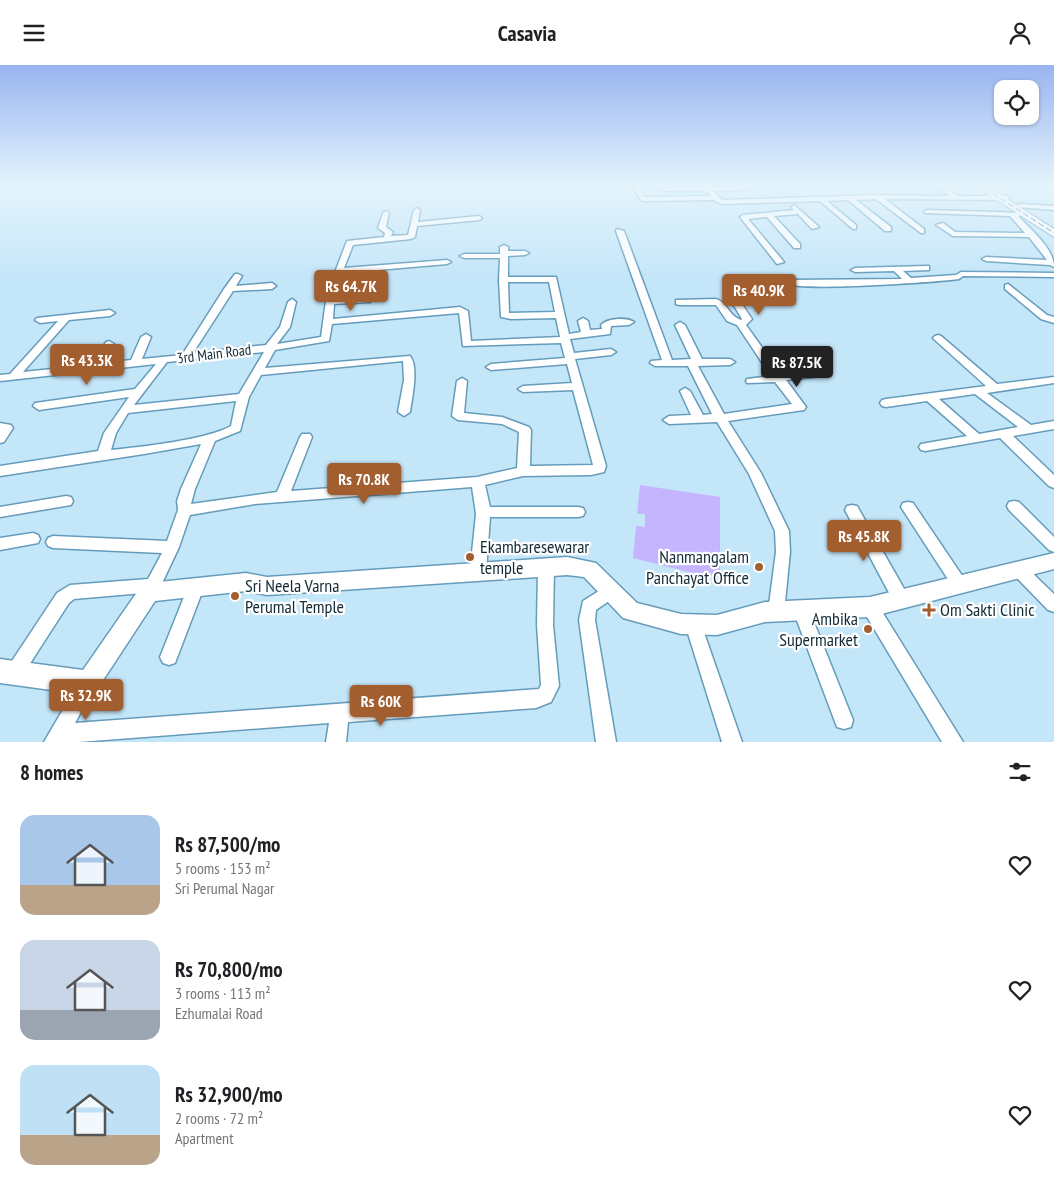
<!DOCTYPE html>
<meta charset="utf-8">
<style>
body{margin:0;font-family:"PT Sans Narrow",sans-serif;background:#f2f2f2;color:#202124;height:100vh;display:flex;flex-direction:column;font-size:19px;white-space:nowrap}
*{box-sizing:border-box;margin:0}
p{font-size:16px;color:#757577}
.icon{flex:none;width:28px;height:28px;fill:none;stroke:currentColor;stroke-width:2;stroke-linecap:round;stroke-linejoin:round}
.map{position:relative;height:677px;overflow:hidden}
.panel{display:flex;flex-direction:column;background:#fff;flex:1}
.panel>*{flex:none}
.controls{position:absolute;left:994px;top:15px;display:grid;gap:10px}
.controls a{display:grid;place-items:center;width:45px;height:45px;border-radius:10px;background:#fff;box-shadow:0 1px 4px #0004;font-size:25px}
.price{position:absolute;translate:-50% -42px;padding:0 11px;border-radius:5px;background:#a25e2e;color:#fff;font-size:16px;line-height:32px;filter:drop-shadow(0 1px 2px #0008)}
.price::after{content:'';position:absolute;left:50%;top:30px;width:15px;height:11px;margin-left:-8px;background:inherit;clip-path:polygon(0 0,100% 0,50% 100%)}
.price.active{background:#222;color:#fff}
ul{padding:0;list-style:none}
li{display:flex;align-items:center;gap:15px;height:125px;padding:0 20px}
li span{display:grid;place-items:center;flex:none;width:140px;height:100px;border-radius:15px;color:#555}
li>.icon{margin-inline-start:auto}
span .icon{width:60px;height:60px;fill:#fffc;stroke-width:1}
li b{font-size:21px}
h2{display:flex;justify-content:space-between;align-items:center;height:60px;padding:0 20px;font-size:21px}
header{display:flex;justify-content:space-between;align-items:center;height:65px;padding:0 20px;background:#fff;font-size:22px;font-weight:700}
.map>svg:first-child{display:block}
.water{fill:#c4b5fe}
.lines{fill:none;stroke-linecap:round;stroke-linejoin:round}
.street-casing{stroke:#659cbb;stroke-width:3}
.secondary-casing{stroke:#659cbb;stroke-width:3}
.primary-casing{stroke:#659cbb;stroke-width:2}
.street{fill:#fff;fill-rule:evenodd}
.secondary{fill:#fff;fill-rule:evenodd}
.primary{fill:#fff;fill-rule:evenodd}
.rail{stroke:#476270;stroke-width:1;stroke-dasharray:6 3;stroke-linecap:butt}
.poi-dot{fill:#a25e2e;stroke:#fff;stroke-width:2}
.labels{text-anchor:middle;stroke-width:4.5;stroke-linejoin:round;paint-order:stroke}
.street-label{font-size:15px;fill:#132a36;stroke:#fff}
.near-poi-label{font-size:18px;fill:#132a36;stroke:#fff;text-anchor:start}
</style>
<header><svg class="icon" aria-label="menu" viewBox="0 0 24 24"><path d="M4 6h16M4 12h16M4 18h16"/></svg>Casavia<svg class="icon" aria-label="person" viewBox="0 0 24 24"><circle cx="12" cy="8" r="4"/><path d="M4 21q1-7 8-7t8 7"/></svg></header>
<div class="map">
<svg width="1054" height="677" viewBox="0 0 1054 677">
<rect width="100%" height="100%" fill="#c4e6f9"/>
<path class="water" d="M640 420 720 432V515L633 493 636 461 645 462V449H637Z"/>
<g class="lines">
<g class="street-casing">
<path id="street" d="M824 119H901L898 121 835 123Z
M935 119H942L957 131H1007L1010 133 1007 135 885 134 924 164V168H921L876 134 856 135 891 162V166H885L848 135 827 136 856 160V164H853L820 136 721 139 714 135 643 136 641 135 633 122 638 121 645 132 711 131 707 126H662L661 125 664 123 746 121 749 123 746 125 713 126 722 135 878 130 949 131Z
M1020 139 1054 141V145L1018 142V140Z
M794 140 819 162 812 164 798 149 774 151 800 179V183H794L767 152 748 154 784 197 777 199 740 152 743 150 794 145 791 142Z
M417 143 420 145 418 157 479 151 482 153 479 155 417 161 415 172 411 174 353 180 344 203 447 195 451 197 447 199 343 208 335 234 370 231 374 234 370 237 334 239 333 254 460 242 468 246 471 276 560 272 556 253 511 254 501 252 499 215 500 193H464L460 191 464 189H500V182L504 180 508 182V186H525L529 188 525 190 508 191V212H556L569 269 581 267 578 256 583 253 588 256 590 265 602 264 601 260C607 253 627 252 634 257L629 260 611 261 610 269 570 274 574 288 611 284 616 287 611 290 575 294 606 401 604 407 591 410 523 411 485 420 490 442H578L583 443 585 447 583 451 578 452H490L486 507 483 512 478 514 473 512 470 507 476 449 472 422 255 439 190 450 179 482 156 531 150 533 144 531 143 528 74 534 69 538 20 614 14 617 8 614 5 608 8 602 57 528 70 520 148 514 162 488 53 483 48 481 46 477 48 473 53 471 167 476 178 445 177 436 181 424 201 379 144 389 0 411V401L98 386 104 368 129 332 39 345 33 341 35 338 135 324 156 299 0 316V310L10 309 58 256 40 258 35 255 37 253 110 245 115 248 110 251 69 255 23 307 91 300 106 277 109 276 114 279 102 298 131 295 141 272 146 269 151 272 142 294 182 290 224 224 235 209H238L242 211 236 221 272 218 276 221 272 224 233 226 193 288 266 280 280 262 288 237 292 234 296 237 290 262 277 279 321 272 327 228 347 176 384 172 385 168 378 163 383 148 386 146 389 148 386 162 393 167 391 171 408 170 414 145ZM508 217H549L555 247 509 248ZM459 248 463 281 561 278 565 293 491 299 486 302 491 305 567 299 572 318 523 321 518 324 523 327 573 325 593 400 530 401 531 365 529 362 502 352 464 348 467 316 462 313 457 316 452 351 458 355 502 359 519 367 517 403 477 412 291 426 312 372 310 369H302L300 372 277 427 191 439 195 424 215 376 240 366 249 332 261 310 403 296 404 315 398 347 404 351 410 347C412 333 419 302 410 291L265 303 275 285 329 276 332 259ZM264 287 239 329 134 340 167 297ZM236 336 231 361C206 375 140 382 111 385L116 368 128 348Z
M927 145 1024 148V150L1018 151C1030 164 1054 183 1054 202L1050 200 986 196 982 194 986 192 1047 195 1029 172 953 171 936 160 943 158 955 167 1025 168 1010 151 925 148 924 147Z
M617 164 624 166 672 295 691 294 675 260 680 257 685 260 702 294H730L735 297 730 300 698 301 724 349 792 339 775 317 747 318 746 316 747 314 771 311 737 260 727 256 716 240H679L676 239V235L716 234C728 238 728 250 741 255L742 254 730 234 734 231 737 232 752 254 746 260 781 309 814 306 819 309 814 312 786 315 806 342 804 345 728 356 761 408 789 466 790 487 784 547 782 552 776 554 770 552 768 547 776 487 775 466 749 409 717 357 669 359 663 355 669 351 691 350 680 326 685 323 690 326 703 350 712 349 688 301H655L650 298 651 296 662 295 616 166Z
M926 201H929V205L903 206 911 213 956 210 961 207 1054 208V212L963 211 959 214C936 217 797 227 785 218L789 215 902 214 894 206 855 207 851 205 855 203Z
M1008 219 1047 250 1054 252V258L1041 254 1005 224V220Z
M938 270 941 271 997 319 1054 312V318L987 328 1031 360 1054 356V364L1013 371 1054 410V423L1049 421 1000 373 925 386 921 385 919 382 921 379 967 371 927 336 886 342 882 341 880 338 882 335 886 334 986 321 935 275 933 273 935 271ZM975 329 1018 362 979 369 939 334Z
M0 358 11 360 13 363 4 377 0 378Z
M66 431 71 432 73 436 71 440 0 452V442Z
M1014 436 1019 437 1054 472V487L1049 485 1009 445 1007 441 1009 437Z
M908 437 913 438 965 515 968 520 965 525 960 527 955 525 901 442 903 438Z
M852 440 857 441 907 529 909 534 907 539 901 541 895 539 845 445 847 441Z
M33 468 38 470 40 474 38 478 0 485V473Z
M546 496 551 497 554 502 553 560 559 621 551 637 536 643 348 657 346 677H326L329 658 79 677H44L82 612 88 609 94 612 97 618 75 658 539 624 541 620 537 560 538 502 541 497Z
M1019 498 1024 500 1054 529V547L1048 545 1014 510 1011 505 1014 500Z
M196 515 201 517 204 522 175 598 169 600 163 598 160 592 188 522 191 517Z
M610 519 616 521 618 526 616 531 596 545 595 555 616 677H596L579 555 583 536Z
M870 535 876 537 963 677H942L864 547 862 542 864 537Z
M801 538 807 540 853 655 851 662 844 664 837 662 793 545 795 540Z
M693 551 699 554 701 559 742 677H722L685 559 687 554Z"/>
</g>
<g class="secondary-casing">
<path id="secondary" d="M1054 488V504L870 552 765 557 717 570 681 569 623 553 584 512 567 510 267 530 246 526 155 536 96 626 88 630 0 618V594L83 605 142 520 149 518 246 508 267 512 567 492 596 498 637 538 681 549 717 550 765 537 870 532Z"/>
</g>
<g class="primary-casing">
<path id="primary" d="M972 119H984L1054 164V172Z"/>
</g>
<use href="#street" class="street"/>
<use href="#secondary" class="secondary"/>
<use href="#primary" class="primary"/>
<path class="rail" d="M978 119 1054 168"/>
</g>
<linearGradient id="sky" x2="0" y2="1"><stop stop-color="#99b4f1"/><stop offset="0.56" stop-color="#e4f4fc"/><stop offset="1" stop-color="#e4f4fc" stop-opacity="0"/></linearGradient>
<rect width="1054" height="214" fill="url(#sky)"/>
<g class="poi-dot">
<circle cx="470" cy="492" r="5"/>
<circle cx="759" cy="502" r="5"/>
<circle cx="235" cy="531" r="5"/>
<path d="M926.5 537.5h5v5h5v5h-5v5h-5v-5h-5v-5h5z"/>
<circle cx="868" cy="564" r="5"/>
</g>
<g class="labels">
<g class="street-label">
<text transform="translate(214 289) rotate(-7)" y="5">3rd Main Road</text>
</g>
<g class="near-poi-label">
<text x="480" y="488">Ekambaresewarar<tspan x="480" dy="21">temple</tspan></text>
<text x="749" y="498" text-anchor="end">Nanmangalam<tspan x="749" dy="21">Panchayat Office</tspan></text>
<text x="245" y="527">Sri Neela Varna<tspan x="245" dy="21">Perumal Temple</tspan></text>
<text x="940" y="551">Om Sakti Clinic</text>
<text x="858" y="560" text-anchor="end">Ambika<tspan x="858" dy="21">Supermarket</tspan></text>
</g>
</g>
</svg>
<div class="controls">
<a><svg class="icon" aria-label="locate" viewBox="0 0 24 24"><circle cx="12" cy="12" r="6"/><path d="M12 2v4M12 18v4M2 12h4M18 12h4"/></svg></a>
</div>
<b class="price" style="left:351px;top:247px">Rs 64.7K</b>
<b class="price" style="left:759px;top:251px">Rs 40.9K</b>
<b class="price" style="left:87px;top:321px">Rs 43.3K</b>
<b class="price active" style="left:797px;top:323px">Rs 87.5K</b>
<b class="price" style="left:364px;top:440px">Rs 70.8K</b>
<b class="price" style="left:864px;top:497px">Rs 45.8K</b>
<b class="price" style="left:86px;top:656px">Rs 32.9K</b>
<b class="price" style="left:381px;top:662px">Rs 60K</b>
</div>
<section class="panel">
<h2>8 homes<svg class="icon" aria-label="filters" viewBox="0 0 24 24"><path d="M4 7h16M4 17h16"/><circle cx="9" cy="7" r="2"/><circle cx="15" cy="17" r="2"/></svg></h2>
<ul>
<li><span style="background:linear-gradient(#a9c7e8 70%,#b9a48a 0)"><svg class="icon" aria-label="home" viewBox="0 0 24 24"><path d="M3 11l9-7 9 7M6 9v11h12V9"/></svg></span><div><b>Rs 87,500/mo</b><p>5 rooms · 153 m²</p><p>Sri Perumal Nagar</p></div><svg class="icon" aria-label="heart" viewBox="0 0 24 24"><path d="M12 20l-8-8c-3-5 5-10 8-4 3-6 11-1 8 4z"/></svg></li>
<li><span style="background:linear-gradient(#c9d6e8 70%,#9aa5b1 0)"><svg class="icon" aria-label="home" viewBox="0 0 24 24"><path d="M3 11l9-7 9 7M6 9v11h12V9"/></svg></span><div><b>Rs 70,800/mo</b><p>3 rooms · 113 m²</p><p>Ezhumalai Road</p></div><svg class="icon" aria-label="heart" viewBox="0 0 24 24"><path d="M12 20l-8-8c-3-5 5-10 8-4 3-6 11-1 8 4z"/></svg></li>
<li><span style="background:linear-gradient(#bfe0f5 70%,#b9a48a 0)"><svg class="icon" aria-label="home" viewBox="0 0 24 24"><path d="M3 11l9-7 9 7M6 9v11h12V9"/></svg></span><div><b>Rs 32,900/mo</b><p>2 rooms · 72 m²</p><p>Apartment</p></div><svg class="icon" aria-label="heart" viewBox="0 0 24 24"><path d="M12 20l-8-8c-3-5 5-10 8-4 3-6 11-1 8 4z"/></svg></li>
</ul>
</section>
